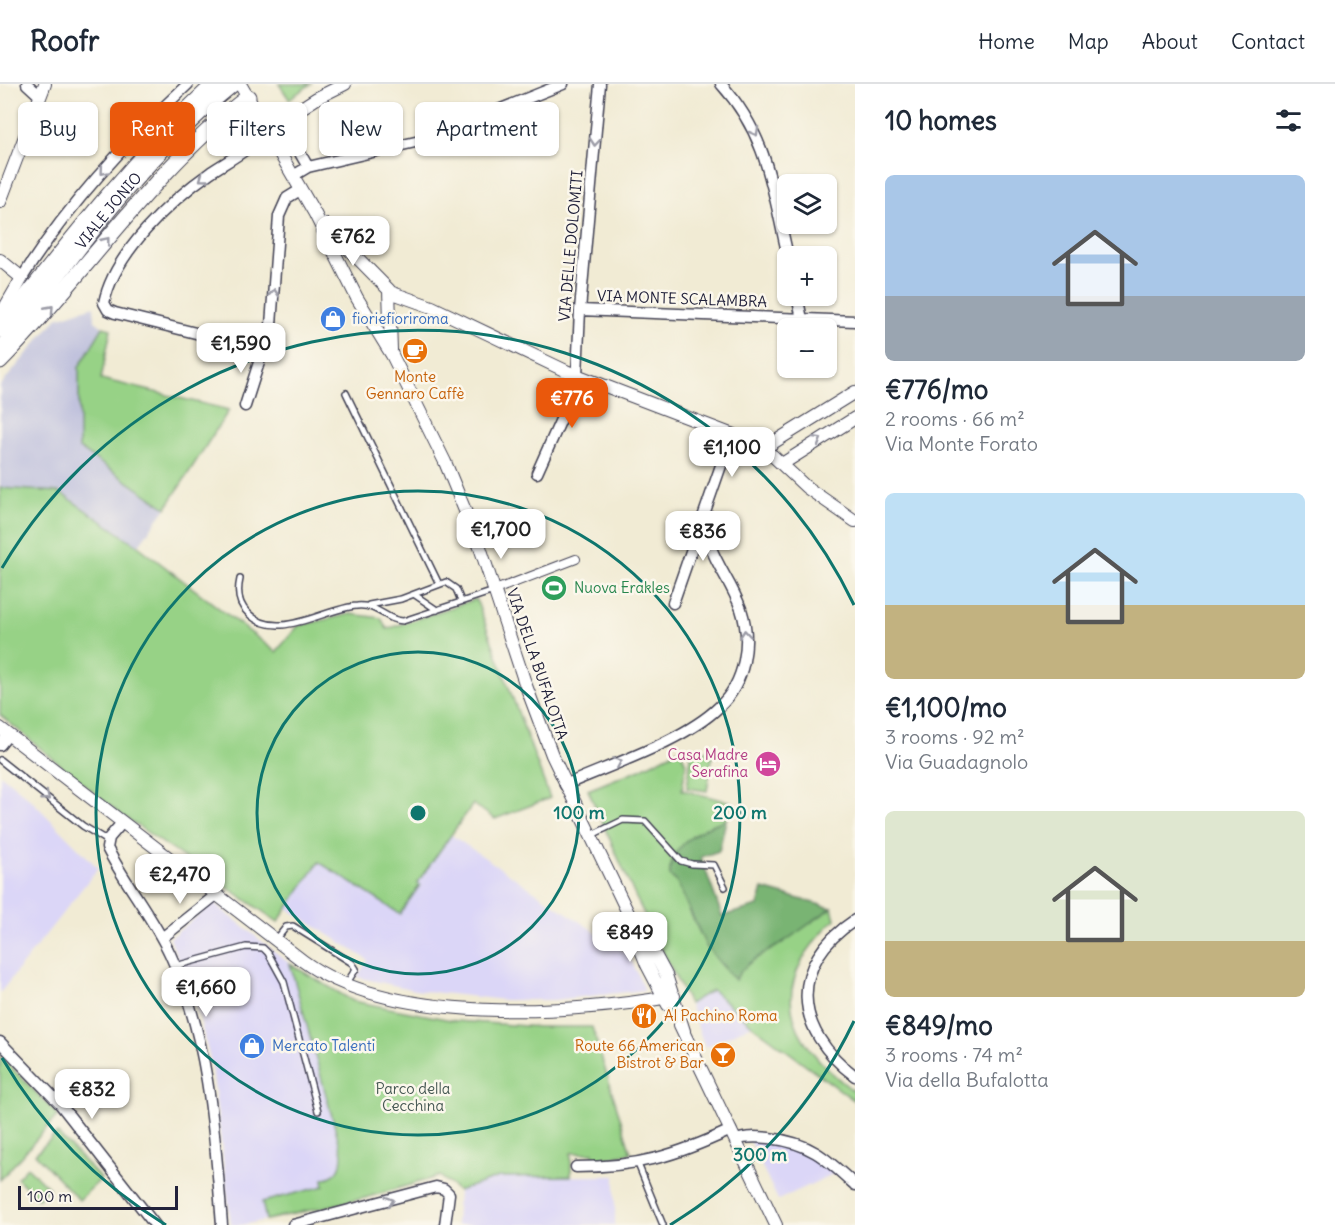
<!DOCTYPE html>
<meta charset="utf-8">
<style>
body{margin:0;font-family:Delius,sans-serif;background:#f2f2f3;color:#1f2937;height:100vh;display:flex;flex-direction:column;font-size:22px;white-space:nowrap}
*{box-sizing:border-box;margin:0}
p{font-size:20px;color:#747a83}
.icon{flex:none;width:33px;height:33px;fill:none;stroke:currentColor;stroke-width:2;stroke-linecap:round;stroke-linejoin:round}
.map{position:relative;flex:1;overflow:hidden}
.side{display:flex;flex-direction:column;background:#fff;width:480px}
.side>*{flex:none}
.banner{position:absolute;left:18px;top:18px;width:570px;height:54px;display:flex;gap:12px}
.fabs{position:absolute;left:777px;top:90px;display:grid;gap:12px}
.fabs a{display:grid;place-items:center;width:60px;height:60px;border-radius:9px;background:#fff;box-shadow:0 2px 4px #0004;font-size:30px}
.scale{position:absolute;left:18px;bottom:15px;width:160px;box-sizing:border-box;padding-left:6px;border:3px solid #22223b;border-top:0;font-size:16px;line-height:21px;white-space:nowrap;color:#22223b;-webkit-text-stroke:4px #fbf7ec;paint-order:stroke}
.price{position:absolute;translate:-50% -51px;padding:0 14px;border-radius:12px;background:#fff;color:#222;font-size:20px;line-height:39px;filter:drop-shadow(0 2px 3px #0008)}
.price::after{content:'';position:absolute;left:50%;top:36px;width:18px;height:14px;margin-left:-9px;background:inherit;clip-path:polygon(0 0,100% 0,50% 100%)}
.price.on{background:#ea580c;color:#fff}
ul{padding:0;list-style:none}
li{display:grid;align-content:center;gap:12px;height:318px;padding:0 30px}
li span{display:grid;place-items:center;height:186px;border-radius:9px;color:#555}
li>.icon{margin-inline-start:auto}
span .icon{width:108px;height:108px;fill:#fffc;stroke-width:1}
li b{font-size:26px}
h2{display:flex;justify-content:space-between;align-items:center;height:72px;padding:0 30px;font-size:26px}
.tag{padding:0 21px;border-radius:9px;background:#fff;box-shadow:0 2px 4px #0004;font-size:21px;line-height:54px}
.tag.on{background:#ea580c;color:#fff}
header{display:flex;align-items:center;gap:36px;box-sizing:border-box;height:84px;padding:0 30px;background:#fff;border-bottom:2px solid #e0e1e3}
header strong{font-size:28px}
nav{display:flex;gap:33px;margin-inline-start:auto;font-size:21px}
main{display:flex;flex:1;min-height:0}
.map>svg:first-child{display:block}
.built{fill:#dbd6f7}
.industrial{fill:#c1c2dd}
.green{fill:#97d286;stroke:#5c7a60;stroke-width:1.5}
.forest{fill:#79b473;stroke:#4e6b57;stroke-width:1.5}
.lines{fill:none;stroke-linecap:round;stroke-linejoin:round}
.service-casing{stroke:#414052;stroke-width:8}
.pedestrian-casing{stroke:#414052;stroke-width:10}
.minor-casing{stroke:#414052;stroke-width:13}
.tertiary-casing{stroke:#414052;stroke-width:14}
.primary-casing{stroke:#414052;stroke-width:17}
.service{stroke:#fff;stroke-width:5}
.pedestrian{stroke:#fff;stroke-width:8}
.minor{stroke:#fff;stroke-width:10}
.tertiary{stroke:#fff;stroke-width:12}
.primary{stroke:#fff;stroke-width:15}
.oneway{stroke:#9c9ca7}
.ring{fill:none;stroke:#0f766e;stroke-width:3}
.labels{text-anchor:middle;stroke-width:5;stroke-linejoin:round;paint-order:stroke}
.street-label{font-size:15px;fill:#22223b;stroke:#fbf7ec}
.shop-label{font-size:15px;fill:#366cbe;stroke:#fbf7ec;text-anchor:start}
.food-label{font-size:15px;fill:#c56008;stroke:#fbf7ec}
.leisure-label{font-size:15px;fill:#27864d;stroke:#fbf7ec;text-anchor:start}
.hotel-label{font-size:15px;fill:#b23c85;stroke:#fbf7ec;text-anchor:end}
.park-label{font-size:15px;fill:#455752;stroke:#fbf7ec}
.centre{fill:#0f766e;stroke:#fbf7ec;stroke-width:3}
.ring-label{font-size:18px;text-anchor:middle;font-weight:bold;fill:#0f766e;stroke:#fbf7ec;stroke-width:5;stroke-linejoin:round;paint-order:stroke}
</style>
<header>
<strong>Roofr</strong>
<nav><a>Home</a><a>Map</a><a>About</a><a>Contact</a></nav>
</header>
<main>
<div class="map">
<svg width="855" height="1141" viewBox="0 0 855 1141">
<rect width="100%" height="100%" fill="#fbf7ec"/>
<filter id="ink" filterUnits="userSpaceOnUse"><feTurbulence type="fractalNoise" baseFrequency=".0167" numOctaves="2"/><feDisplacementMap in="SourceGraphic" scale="12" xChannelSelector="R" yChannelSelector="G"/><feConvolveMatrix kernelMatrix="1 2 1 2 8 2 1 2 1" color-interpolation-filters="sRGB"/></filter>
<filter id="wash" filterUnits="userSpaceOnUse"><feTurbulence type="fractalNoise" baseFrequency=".008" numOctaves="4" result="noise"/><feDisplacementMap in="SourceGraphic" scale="24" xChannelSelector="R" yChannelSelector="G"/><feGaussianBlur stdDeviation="1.35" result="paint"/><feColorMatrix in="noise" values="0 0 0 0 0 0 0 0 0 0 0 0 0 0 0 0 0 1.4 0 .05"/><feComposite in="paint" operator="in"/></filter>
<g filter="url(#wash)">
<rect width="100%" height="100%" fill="#f1ebd4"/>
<path class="built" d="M0 690 28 713 98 784 0 909Z
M451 751 628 870 645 906 554 916H504L415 906 357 893 368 876 287 824 319 777 419 801 416 799Z
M214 819 290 880 342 1069V1083L325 1102 262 1118 266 1136 242 1141H231L212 983 199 932 170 854Z
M712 906 752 941 705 963 689 920Z
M749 1055 792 1060 837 1088 778 1116Z
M615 1092V1141H456L458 1107 499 1093Z"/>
<path class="industrial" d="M94 222 95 237 103 243 95 257 79 364 166 424 138 462 59 408 0 404V302L57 234Z"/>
<path class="green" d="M279 0H311L289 15Z
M103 243 111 245 101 295 229 326 166 424 79 364V283Z
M0 404 59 408 138 462 276 568 298 542 350 530 381 534 387 545 476 515 550 714 495 735 473 720 417 799 420 801 400 830 319 778 278 838 119 729 0 631Z
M680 665 686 680 682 706 731 718 726 736C702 743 668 764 670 792L677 798C692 833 706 871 736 895 746 876 763 871 780 860 798 849 814 835 832 824L835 835C766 902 783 954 855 1008V1017L752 941 712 906 689 920 635 812 588 706 640 685Z
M692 665 713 668 707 707 687 704Z
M290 880 353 917 456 937 540 943H592L631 1069 594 1076 593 1069H571V1092L499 1093 458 1107 440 1092 365 1114 266 1136 262 1118 324 1102 323 1095C338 1091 342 1085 342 1069Z
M0 972 58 1031 0 1096Z
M57 1049 101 1095 79 1116 35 1070Z
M27 1083 49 1104 38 1115 17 1094Z"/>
<path class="forest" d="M726 736 719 767 701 773 722 832 758 822 763 805 832 824C815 835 799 848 782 859 764 871 746 876 735 896L706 862 677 798 670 792C668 763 701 743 726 736Z"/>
</g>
<g filter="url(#ink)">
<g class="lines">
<g class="service-casing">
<path id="service" d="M346 309 439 500
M240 495C237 508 238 520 248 529 277 559 324 524 357 522 379 520 386 537 403 537L494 507
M415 511 437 526
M369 521 401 515 446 498 456 505 461 517
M0 676 83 742 108 757
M592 751 623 736 645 737 681 777 692 780 714 781 725 803
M276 856 286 843 293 842 352 879 356 885 346 900
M175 882 246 863 263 864 268 869 284 898 318 1027
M638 1080 663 1141"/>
</g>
<g class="pedestrian-casing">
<path id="pedestrian" d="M495 506 576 475"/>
</g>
<g class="minor-casing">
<path id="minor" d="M27 0 40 12
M721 0C769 53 772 106 788 172
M281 36 308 83
M293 92 308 83 424 56 563 0
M22 194C66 123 127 57 188 0
M797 212 802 235
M580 226 855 237
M264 266 115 229 108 226 104 219C114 169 171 116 211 88 229 76 253 64 267 46
M245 322 271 241 279 132 287 114 300 106
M537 389 571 313 577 291 580 226 600 0
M673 519 732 350
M0 661 8 651
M565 701C610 681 684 657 719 623 745 599 752 558 741 525 728 489 704 470 705 428
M121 740 109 754 107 764C126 801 152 832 170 870 209 953 215 1051 222 1141
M855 836C788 880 793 946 855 992
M162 854 216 811
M0 958 60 1020 155 1141
M736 1056C746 1052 758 1053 769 1054 811 1059 826 1074 855 1101
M576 1083C638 1083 675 1072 731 1046
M293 1141 436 1103 444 1105 449 1110 445 1141"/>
</g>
<g class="tertiary-casing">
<path id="tertiary" d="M240 0 315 130 357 214 392 271 445 378 480 463 525 599 552 671 629 831 647 856 666 891 684 947
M267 46 317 14 345 0
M0 118 45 0
M324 140 389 206 391 266
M0 176 22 194 0 232
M390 208 432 223 566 287 749 357 773 372 806 403 855 437
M763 365 855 308
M782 380 855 334
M0 644 303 877C390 941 572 931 674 912
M631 841 647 881 668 921
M680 941 776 1141"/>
</g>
<g class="primary-casing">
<g id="primary">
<path d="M0 246C69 158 131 77 214 0"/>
<path id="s1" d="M4 262C74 170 142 73 233 0"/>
<path d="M0 277C85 191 151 87 248 13"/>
</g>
</g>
<use href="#service" class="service"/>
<use href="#pedestrian" class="pedestrian"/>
<use href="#minor" class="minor"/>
<use href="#tertiary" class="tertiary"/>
<use href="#primary" class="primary"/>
</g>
<defs><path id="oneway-chevron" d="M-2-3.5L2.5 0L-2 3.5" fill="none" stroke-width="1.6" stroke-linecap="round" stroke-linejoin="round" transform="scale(1.5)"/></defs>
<g class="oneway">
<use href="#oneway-chevron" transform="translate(755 48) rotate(61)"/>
<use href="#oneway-chevron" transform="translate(595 58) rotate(95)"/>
<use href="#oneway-chevron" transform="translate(104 87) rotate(130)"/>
<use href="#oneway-chevron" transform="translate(203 94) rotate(144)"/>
<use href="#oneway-chevron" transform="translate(106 157) rotate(-51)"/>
<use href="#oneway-chevron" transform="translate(274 209) rotate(-86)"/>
<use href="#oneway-chevron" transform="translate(50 225) rotate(-48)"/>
<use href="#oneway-chevron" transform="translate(818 356) rotate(-31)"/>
<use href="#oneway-chevron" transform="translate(745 550) rotate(-95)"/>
<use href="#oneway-chevron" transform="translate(618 678) rotate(-23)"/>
<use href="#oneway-chevron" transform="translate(46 713) rotate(38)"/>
<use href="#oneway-chevron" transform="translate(390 1117) rotate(-16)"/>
</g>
</g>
<g class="ring">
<circle cx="418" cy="729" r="161"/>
<circle cx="418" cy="729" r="322"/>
<path d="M854 937A483 483 0 0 1 670 1141M166 1141A483 483 0 0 1 2 974M2 484A483 483 0 0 1 854 521"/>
</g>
<defs>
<g id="shop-disc" transform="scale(1.35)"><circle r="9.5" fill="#3f7fe0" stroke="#fbf7ec"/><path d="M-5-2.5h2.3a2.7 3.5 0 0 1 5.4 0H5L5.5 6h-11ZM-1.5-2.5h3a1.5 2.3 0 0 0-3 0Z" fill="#fff"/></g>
<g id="cafe-disc" transform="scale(1.35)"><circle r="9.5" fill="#e8710a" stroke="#fbf7ec"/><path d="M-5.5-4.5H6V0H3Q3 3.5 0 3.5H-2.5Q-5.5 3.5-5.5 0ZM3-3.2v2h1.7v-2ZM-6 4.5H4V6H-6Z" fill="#fff"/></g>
<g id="stadium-disc" transform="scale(1.35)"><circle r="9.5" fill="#2e9e5b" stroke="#fbf7ec"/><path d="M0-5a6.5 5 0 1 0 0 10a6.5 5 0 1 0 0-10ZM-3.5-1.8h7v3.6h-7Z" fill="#fff"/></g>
<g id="hotel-disc" transform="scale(1.35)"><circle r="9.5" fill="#d1479c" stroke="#fbf7ec"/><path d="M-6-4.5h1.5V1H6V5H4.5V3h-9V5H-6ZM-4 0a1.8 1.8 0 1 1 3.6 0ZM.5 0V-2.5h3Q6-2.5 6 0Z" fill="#fff"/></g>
<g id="restaurant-disc" transform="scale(1.35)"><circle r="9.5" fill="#e8710a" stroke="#fbf7ec"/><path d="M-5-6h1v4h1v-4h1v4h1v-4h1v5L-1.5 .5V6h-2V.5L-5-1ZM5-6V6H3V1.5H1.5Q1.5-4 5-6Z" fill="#fff"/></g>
<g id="bar-disc" transform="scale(1.35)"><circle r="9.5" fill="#e8710a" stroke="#fbf7ec"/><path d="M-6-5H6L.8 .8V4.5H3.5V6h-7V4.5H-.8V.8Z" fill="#fff"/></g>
</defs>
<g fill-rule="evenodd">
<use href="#shop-disc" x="333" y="235"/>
<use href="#cafe-disc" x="415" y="267"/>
<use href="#stadium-disc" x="554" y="504"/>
<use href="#hotel-disc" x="768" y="680"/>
<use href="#restaurant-disc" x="644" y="932"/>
<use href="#shop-disc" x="252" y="962"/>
<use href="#bar-disc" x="723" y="971"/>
</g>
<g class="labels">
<g class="street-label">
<text dy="5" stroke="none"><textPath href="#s1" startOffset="171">VIALE JONIO</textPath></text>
<text transform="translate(571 162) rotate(-85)" y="5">VIA DELLE DOLOMITI</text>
<text transform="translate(682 215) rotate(2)" y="5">VIA MONTE SCALAMBRA</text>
<text transform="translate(537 580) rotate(71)" y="5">VIA DELLA BUFALOTTA</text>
</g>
<g class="shop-label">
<text x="352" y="240">fioriefioriroma</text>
<text x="272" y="967">Mercato Talenti</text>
</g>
<g class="food-label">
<text x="415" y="298">Monte<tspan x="415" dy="17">Gennaro Caffè</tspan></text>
<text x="664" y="937" text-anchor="start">Al Pachino Roma</text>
<text x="704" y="967" text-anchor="end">Route 66 American<tspan x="704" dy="17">Bistrot &amp; Bar</tspan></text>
</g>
<g class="leisure-label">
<text x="574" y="509">Nuova Erakles</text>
</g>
<g class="hotel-label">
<text x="748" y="676">Casa Madre<tspan x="748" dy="17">Serafina</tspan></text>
</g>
<g class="park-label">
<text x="413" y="1010">Parco della<tspan x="413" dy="17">Cecchina</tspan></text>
</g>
</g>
<circle cx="418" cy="729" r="9" class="centre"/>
<g class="ring-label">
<text x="579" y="735">100 m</text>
<text x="740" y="735">200 m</text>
<text x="760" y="1077">300 m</text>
</g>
</svg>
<div class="fabs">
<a><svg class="icon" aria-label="layers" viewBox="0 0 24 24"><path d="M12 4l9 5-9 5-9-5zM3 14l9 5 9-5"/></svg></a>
<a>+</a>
<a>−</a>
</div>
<div class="scale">100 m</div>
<b class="price" style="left:353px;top:183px">€762</b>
<b class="price" style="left:241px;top:290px">€1,590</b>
<b class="price on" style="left:572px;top:345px">€776</b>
<b class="price" style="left:732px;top:394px">€1,100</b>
<b class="price" style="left:501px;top:476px">€1,700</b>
<b class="price" style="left:703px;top:478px">€836</b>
<b class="price" style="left:180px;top:821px">€2,470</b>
<b class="price" style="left:630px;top:879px">€849</b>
<b class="price" style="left:206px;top:934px">€1,660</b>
<b class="price" style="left:92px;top:1036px">€832</b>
<div class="banner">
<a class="tag">Buy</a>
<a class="tag on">Rent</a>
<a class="tag">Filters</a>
<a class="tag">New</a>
<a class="tag">Apartment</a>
</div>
</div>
<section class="side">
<h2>10 homes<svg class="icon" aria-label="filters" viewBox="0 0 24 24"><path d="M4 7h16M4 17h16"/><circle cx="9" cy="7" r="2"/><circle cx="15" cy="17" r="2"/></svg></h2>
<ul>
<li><span style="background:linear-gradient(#a9c7e8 65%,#9aa5b1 0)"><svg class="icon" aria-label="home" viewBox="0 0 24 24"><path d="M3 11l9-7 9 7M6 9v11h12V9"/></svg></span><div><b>€776/mo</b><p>2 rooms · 66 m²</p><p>Via Monte Forato</p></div></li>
<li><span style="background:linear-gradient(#bfe0f5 60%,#c2b280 0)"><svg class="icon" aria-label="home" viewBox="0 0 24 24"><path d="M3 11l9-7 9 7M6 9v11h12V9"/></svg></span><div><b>€1,100/mo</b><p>3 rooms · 92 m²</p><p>Via Guadagnolo</p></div></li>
<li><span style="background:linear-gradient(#dfe7d0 70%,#c2b280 0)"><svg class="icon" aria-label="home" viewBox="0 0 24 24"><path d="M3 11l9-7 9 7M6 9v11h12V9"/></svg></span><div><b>€849/mo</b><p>3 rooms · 74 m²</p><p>Via della Bufalotta</p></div></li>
</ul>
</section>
</main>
